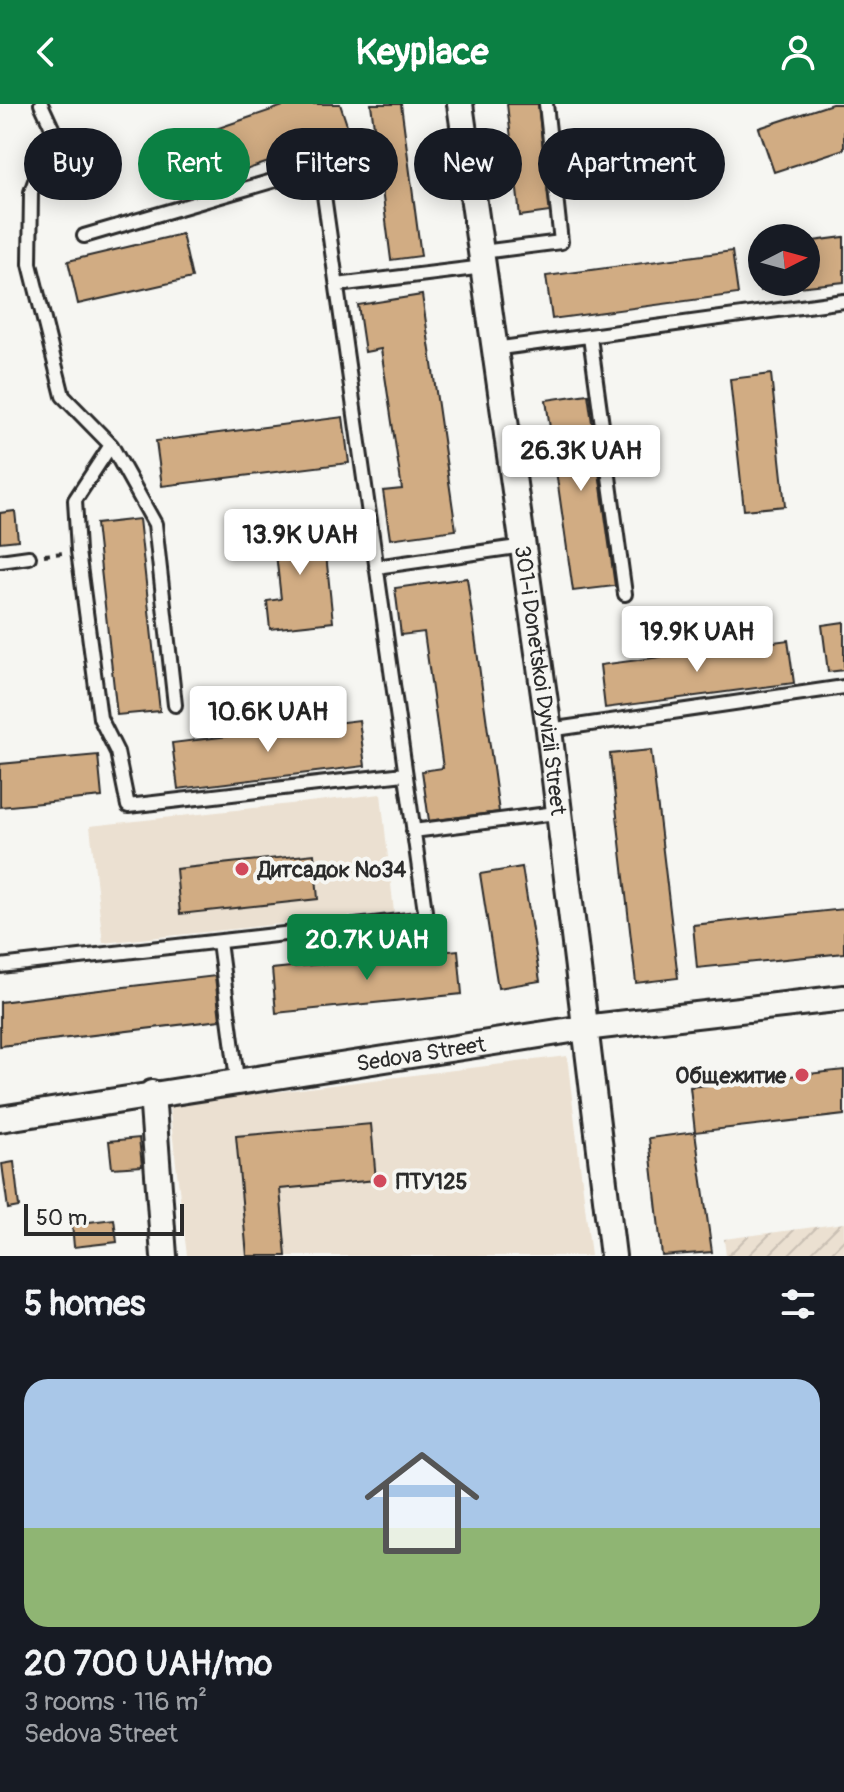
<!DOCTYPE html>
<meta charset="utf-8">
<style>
body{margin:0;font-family:Pangolin,sans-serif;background:#242831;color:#f1f3f6;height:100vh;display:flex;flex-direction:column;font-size:30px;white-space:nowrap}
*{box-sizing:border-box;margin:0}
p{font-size:26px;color:#9ea1a6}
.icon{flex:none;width:44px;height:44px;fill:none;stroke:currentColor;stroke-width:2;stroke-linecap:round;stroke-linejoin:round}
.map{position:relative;height:1152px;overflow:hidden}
.sheet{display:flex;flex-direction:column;background:#171b24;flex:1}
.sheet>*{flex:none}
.top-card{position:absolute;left:24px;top:24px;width:796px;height:72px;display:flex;gap:16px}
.needle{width:52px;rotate:84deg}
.controls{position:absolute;left:748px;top:120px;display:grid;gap:16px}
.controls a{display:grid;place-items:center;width:72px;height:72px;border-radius:50%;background:#171b24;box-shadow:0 4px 20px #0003;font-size:40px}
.scale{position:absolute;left:24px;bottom:20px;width:160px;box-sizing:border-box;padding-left:8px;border:4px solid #2b2b2b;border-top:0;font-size:22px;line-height:28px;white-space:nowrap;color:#2b2b2b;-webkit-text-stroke:6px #f6f6f2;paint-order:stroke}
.price{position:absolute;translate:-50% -68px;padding:0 18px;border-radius:8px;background:#fff;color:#222;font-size:26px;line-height:52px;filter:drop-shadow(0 2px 4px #0008)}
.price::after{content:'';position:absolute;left:50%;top:48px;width:24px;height:18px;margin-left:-12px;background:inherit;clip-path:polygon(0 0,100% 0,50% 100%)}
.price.on{background:#0b8043;color:#fff}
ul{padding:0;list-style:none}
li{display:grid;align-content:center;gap:16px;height:424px;padding:0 24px}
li+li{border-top:2px solid #363941}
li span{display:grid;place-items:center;height:248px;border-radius:24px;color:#555}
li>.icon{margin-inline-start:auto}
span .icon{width:144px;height:144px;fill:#fffc;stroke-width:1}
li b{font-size:34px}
h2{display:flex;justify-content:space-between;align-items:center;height:96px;padding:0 24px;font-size:34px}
.chip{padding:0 28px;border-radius:36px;background:#171b24;box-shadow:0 4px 20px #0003;font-size:28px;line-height:72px}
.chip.on{background:#0b8043;color:#fff}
header{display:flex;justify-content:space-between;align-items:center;height:104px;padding:0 24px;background:#0b8043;color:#fff;font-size:36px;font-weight:700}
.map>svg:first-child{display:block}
.built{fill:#ebe0d1}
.industrial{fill:url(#industrial-furrows)}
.building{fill:#d1ac83;stroke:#2b2b2b;stroke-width:2}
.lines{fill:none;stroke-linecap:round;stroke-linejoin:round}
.lane-casing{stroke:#2b2b2b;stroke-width:18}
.street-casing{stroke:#2b2b2b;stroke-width:30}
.path{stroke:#2b2b2b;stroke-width:4;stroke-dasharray:6 6;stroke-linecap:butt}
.lane{stroke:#f6f6f2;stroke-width:12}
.street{stroke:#f6f6f2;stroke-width:24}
.poi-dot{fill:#d1495b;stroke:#f6f6f2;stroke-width:3}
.labels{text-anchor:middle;stroke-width:8;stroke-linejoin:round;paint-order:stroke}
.street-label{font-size:22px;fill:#2b2b2b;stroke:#f6f6f2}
.poi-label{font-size:22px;font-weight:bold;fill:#2b2b2b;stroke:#f6f6f2;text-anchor:start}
</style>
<header><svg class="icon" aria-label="back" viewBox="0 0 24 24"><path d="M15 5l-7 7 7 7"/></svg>Keyplace<svg class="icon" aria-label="person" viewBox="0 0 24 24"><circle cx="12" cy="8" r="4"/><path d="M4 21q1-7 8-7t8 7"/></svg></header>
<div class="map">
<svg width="844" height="1152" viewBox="0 0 844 1152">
<defs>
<pattern id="industrial-furrows" width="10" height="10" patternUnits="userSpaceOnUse" patternTransform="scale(2)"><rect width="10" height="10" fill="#ebe0d1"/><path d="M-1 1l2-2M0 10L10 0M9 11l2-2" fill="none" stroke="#cac0b4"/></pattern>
</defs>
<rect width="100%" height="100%" fill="#f6f6f2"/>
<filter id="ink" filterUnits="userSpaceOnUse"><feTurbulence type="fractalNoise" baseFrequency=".0125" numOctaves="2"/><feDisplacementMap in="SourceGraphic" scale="16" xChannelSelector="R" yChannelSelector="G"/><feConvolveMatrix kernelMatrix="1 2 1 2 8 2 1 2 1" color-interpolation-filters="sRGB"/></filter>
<g filter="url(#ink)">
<path class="built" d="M381 690 394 808 103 839 90 722Z
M567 952 591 1152H187L169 1001Z"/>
<path class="industrial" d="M844 1119V1152H726L724 1135Z"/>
<path class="building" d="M289 0H340L350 30 170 92 154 46Z
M371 0H401L421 152 391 156Z
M507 0H538L550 108 520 112Z
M832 0H844V45L774 68 759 24Z
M182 130 192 174 78 200 68 157Z
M844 133V178L761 187 756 144 762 143V178H806V138Z
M732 147 738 190 552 215 546 172Z
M422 191 456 426 390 435 383 387 402 385 381 245 365 248 358 201Z
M771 270 785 402 744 406 730 275Z
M588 290 615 482 573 487 546 296Z
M343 313 349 359 162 382 156 337Z
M15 407 18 436 0 438V409Z
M139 415 160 607 117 611 96 420Z
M323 421 333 518 270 525 267 497 281 495 276 450 266 452 263 427Z
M467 474 499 708 429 717 422 667 443 664 424 528 401 531 395 484Z
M844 518V566L828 568 822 521Z
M788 536 794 579 605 604 600 561Z
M359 616 365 662 178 685 172 639Z
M651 646 678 874 636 879 610 650Z
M98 651 102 693 0 703V660Z
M314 750 318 795 180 810 176 765Z
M522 763 540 877 498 884 480 770Z
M844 805V849L697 864 693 821Z
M458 846 462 890 276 909 272 865Z
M215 872 220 916 0 942V898Z
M844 966V1011L695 1028 690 983Z
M371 1020 376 1076 280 1085 286 1152H247L236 1032Z
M695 1028 712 1148 662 1152 649 1034Z
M139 1034 142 1062 112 1064 109 1037Z
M14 1058 19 1103 8 1105 2 1060Z
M114 1115 117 1138 74 1143 72 1120Z"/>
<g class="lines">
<g class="lane-casing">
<path id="lane" d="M41 0 53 26 31 88 30 160 63 292 111 341 155 420 175 601
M482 148 561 138 546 0
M337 181 484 163
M590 233 625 490
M494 245 844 197
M111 341 75 396 78 447 100 614 117 648 128 702 404 670
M0 457 29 453
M376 463 524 442
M549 626 844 583
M413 727 556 709
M219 838 237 975
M0 862 426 814 320 63 84 132"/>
</g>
<g class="street-casing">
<g id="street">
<path id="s1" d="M460 0 549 626 613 1152"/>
<path d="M152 989 164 1152"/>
<path id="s2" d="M0 1015 584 924 844 894"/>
</g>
</g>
<path class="path" d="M44 451 63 449"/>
<use href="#lane" class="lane"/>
<use href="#street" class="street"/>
</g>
</g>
<g class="poi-dot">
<circle cx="242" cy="765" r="8"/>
<circle cx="802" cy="971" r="8"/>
<circle cx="380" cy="1077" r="8"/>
</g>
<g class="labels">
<g class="street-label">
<text dy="8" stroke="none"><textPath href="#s1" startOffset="582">301-i Donetskoi Dyvizii Street</textPath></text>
<text dy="8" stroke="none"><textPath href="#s2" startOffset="426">Sedova Street</textPath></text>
</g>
<g class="poi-label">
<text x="258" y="773">Дитсадок №34</text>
<text x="786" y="979" text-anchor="end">Общежитие</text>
<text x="396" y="1085">ПТУ125</text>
</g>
</g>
</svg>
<div class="controls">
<a><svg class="needle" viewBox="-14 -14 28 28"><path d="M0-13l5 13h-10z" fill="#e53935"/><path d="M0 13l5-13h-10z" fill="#9ea1a6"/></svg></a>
</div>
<div class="scale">50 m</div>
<b class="price" style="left:581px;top:389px">26.3K UAH</b>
<b class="price" style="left:300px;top:473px">13.9K UAH</b>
<b class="price" style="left:697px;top:570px">19.9K UAH</b>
<b class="price" style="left:268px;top:650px">10.6K UAH</b>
<b class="price on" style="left:367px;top:878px">20.7K UAH</b>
<div class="top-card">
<a class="chip">Buy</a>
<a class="chip on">Rent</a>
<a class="chip">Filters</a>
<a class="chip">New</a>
<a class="chip">Apartment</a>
</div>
</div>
<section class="sheet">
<h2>5 homes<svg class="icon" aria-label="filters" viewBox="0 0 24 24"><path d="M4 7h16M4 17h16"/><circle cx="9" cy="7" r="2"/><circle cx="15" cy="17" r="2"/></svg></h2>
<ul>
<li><span style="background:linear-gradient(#a9c7e8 60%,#8fb573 0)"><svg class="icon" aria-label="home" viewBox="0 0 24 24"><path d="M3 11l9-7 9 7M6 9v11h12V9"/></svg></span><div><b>20 700 UAH/mo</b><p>3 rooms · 116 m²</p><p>Sedova Street</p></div></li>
</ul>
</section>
